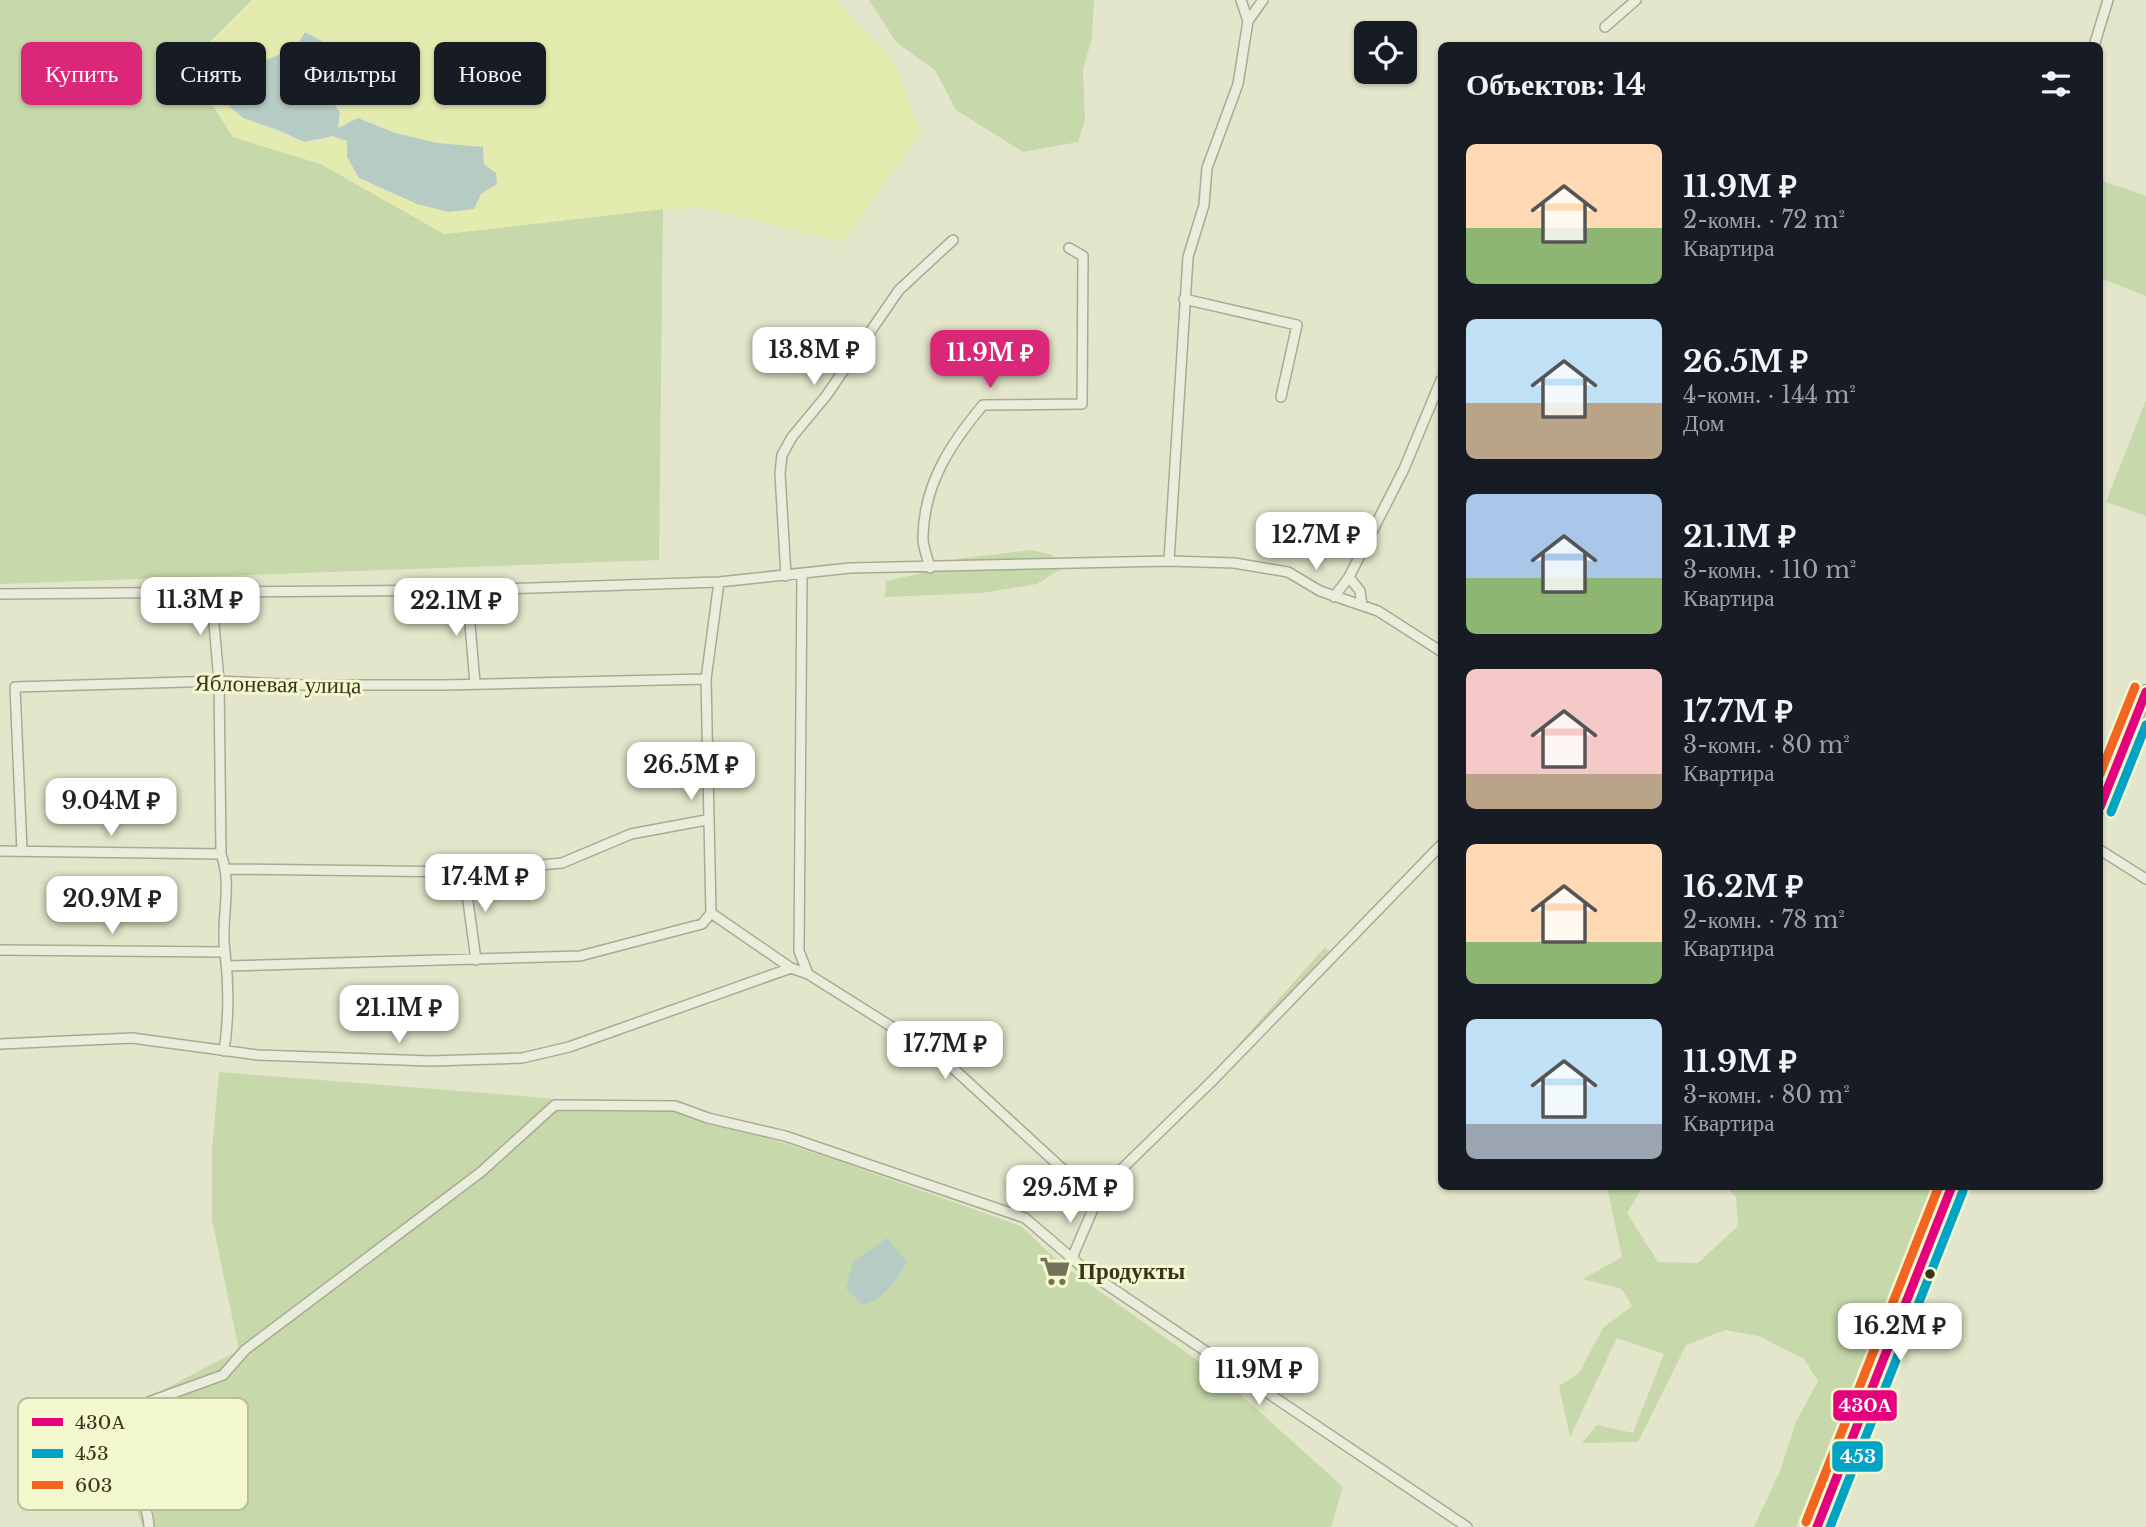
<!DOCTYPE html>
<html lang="ru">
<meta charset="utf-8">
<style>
body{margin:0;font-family:"Libre Baskerville",serif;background:#20242c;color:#f1f3f6;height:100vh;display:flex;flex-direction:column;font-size:26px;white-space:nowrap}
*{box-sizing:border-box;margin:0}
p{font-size:23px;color:#9ea1a6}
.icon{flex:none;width:38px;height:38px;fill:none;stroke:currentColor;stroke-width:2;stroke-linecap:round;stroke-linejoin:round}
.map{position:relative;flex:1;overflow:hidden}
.sheet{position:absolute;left:1438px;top:42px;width:665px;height:1148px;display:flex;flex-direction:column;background:#171b24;border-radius:10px;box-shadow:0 2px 5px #0004}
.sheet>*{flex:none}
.banner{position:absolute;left:21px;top:42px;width:665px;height:63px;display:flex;gap:14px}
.fabs{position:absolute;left:1354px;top:21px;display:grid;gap:14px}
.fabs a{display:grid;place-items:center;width:63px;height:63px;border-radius:10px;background:#171b24;box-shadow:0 2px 5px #0004;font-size:35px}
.price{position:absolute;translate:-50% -60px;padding:0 16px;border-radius:14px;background:#fff;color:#222;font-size:23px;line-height:46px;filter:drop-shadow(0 2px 4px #0008)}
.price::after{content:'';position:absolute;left:50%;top:42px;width:21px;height:16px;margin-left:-10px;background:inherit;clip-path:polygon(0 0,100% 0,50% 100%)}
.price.current{background:#db2777;color:#fff}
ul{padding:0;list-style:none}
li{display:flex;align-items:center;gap:21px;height:175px;padding:0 28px}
li span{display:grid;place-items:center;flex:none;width:196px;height:140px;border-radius:10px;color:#555}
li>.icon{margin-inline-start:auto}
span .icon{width:84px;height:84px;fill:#fffc;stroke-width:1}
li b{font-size:30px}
h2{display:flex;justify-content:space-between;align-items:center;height:84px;padding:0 28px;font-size:30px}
.tag{padding:0 24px;border-radius:10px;background:#171b24;box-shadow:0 2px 5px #0004;font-size:24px;line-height:63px}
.tag.current{background:#db2777;color:#fff}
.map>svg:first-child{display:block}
.green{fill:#c7d9ab}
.sand{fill:#e4ebaf;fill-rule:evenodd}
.water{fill:#b6cbc4}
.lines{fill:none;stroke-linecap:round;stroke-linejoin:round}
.minor-casing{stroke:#a9aa94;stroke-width:12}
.secondary-casing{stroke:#989984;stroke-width:16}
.minor{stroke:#ebeddc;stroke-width:9}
.secondary{stroke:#ebeddc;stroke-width:12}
.bus-1-casing{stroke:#f3f8cf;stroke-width:14}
.bus-2-casing{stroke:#f3f8cf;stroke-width:14}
.bus-3-casing{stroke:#f3f8cf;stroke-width:14}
.bus-1{stroke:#e5007d;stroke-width:9}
.bus-2{stroke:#03a3c5;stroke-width:9}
.bus-3{stroke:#f26522;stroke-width:9}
.bus-dot{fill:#39351c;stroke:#f3f8cf;stroke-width:2.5}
.labels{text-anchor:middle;stroke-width:6;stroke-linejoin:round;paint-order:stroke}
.street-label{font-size:23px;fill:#39351c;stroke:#f3f8cf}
.poi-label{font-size:23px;font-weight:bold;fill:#39351c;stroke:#f3f8cf;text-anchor:start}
.key{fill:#f3f8cf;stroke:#bbbe99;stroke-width:2}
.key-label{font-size:19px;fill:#39351c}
.line-badge{stroke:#f3f8cf;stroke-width:2.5}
.badge-label{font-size:19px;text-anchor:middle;font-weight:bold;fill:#fff}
</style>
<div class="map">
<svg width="2146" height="1527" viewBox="0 0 2146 1527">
<rect width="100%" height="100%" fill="#e3e6ca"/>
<path class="green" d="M0 0H252L187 65 233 137 321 164 444 234 663 209 659 560 0 584Z
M869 0H1094L1092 38 1083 69 1085 120 1078 142 1023 152 956 110 935 70 896 42Z
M2100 180 2146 196V296L2100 278Z
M2146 400V516L2106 502Z
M1030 550 1050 554 1064 567 1037 584 982 593 885 597 886 581 941 569 957 559Z
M1325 947 1331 953 1241 1048 1237 1046Z
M219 1072 673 1108 830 1158 1021 1226 1061 1264 1222 1378 1343 1487 1331 1527H143L115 1458 136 1404 239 1350 212 1220V1149Z
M1607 1187H1643L1627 1213 1658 1262 1698 1263 1738 1226 1736 1197 1726 1187H1934L1796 1527H1754L1780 1471 1796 1422 1818 1381 1804 1359 1759 1336 1725 1330 1686 1345 1638 1442 1582 1443 1597 1425 1633 1433 1664 1354 1617 1338 1570 1437 1559 1386 1579 1373 1603 1328 1632 1306 1622 1289 1583 1279 1622 1257Z"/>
<path class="sand" d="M252 0H835L893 59 921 133 843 242 704 208 663 209 444 234 321 164 233 137 187 65ZM306 32 322 41 324 54 342 85 333 103 338 128 376 123 395 133 438 143 483 147 484 164 449 212C431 207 371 189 359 178 349 169 347 153 347 141 326 133 320 145 303 142 290 140 275 129 261 126L247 59 262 61 296 49Z"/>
<path class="water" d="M305 32 322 41 324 54 339 62 342 85 333 103 340 112 338 128 358 118 395 133 438 143 483 147 484 164 496 173 497 184 481 194 474 209 449 212 417 204 359 178 347 157V141L333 136 304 142 278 130 243 118 229 106 234 74 247 59 263 61 295 49Z
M887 1238 907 1262C896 1281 885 1298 863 1305L846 1289 853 1262Z"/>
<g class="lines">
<g class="minor-casing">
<path id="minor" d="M1241 0 1248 21
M1605 27 1636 0
M2094 46 2108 0
M1184 299 1297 325 1281 397
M1169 561 1188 257 1204 205 1207 168 1238 84 1248 21 1263 0
M930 568C928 558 922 546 923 536 924 484 951 443 983 405L1082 404 1083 256 1069 248
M802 575 799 951 808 974
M786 576 780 473 782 455 792 437 826 396 899 290 953 240
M1349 577 1360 591 1362 605
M719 582 706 679 711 913 791 968 808 974 943 1059 1093 1197
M211 590 219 681 221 854C233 886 220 920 225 952 229 985 229 1018 224 1051
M467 590 475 683
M0 594 467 590 719 582 850 568 1169 561 1234 563 1288 572 1320 591 1378 611 1442 652
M1334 597 1349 577 1404 469 1441 380
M2100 850 2146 879
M0 851 221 854
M22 851 15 687 219 681 304 685H443L706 679
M227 869 464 872 562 863 631 834 706 820
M464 872 476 960
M0 950 225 952
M229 966 580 956 702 924 711 913
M0 1044 132 1038 258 1055 431 1061 522 1058 569 1047 791 968
M1072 1258 1093 1209V1197L1212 1081 1442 844
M149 1527C148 1496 121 1469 124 1438 125 1428 131 1416 135 1407L223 1375 245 1350 481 1172 555 1105 675 1106 708 1118 785 1136 1025 1218 1088 1272 1467 1527"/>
</g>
<g class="secondary-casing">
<path id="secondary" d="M2100 807 2146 692
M1817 1527 1952 1186"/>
</g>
<use href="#minor" class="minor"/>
<use href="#secondary" class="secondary"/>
<g class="bus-1-casing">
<path id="bus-1" d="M2100 807 2146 692
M1817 1527 1952 1186"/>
</g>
<g class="bus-2-casing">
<path id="bus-2" d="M2111 812 2146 725
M1830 1527 1963 1191"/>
</g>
<g class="bus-3-casing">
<path id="bus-3" d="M2100 774 2135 687
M1806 1522 1939 1186"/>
</g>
<use href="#bus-1" class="bus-1"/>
<use href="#bus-2" class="bus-2"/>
<use href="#bus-3" class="bus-3"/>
</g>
<defs>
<g id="supermarket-bare" transform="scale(2.415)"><path d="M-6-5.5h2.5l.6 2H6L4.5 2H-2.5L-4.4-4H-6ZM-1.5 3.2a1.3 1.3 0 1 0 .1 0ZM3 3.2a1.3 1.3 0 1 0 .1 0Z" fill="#747359" stroke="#f3f8cf" stroke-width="2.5" paint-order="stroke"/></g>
</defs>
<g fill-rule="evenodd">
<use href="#supermarket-bare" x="1055" y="1271"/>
</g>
<circle class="bus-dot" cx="1930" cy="1274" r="6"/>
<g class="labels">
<g class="street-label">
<text transform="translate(278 684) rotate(1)" y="8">Яблоневая улица</text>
</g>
<g class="poi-label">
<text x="1078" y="1279">Продукты</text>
</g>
</g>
<rect x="18" y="1398" width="230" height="112" rx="10" class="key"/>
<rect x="32" y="1418" width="31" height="8" fill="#e5007d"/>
<rect x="32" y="1449" width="31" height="9" fill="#03a3c5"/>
<rect x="32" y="1481" width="31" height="8" fill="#f26522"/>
<g class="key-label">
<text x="75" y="1429">430А</text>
<text x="75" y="1460">453</text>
<text x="75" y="1492">603</text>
</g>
<g class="line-badge">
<rect x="1832" y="1389" width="66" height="33" rx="7" fill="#e5007d"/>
<rect x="1831" y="1440" width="53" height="33" rx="7" fill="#03a3c5"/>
</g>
<g class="badge-label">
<text x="1865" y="1412">430А</text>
<text x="1858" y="1463">453</text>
</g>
</svg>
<div class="fabs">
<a><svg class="icon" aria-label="locate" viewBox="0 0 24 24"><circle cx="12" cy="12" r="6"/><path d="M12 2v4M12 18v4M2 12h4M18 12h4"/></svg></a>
</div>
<b class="price" style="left:814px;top:387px">13.8M ₽</b>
<b class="price current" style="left:990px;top:390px">11.9M ₽</b>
<b class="price" style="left:1316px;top:572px">12.7M ₽</b>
<b class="price" style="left:200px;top:637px">11.3M ₽</b>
<b class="price" style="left:456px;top:638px">22.1M ₽</b>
<b class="price" style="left:691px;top:802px">26.5M ₽</b>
<b class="price" style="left:111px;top:838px">9.04M ₽</b>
<b class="price" style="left:485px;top:914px">17.4M ₽</b>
<b class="price" style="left:112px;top:936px">20.9M ₽</b>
<b class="price" style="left:399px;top:1045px">21.1M ₽</b>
<b class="price" style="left:945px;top:1081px">17.7M ₽</b>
<b class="price" style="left:1070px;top:1225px">29.5M ₽</b>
<b class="price" style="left:1900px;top:1363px">16.2M ₽</b>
<b class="price" style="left:1259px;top:1407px">11.9M ₽</b>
<div class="banner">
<a class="tag current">Купить</a>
<a class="tag">Снять</a>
<a class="tag">Фильтры</a>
<a class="tag">Новое</a>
</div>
<section class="sheet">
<h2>Объектов: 14<svg class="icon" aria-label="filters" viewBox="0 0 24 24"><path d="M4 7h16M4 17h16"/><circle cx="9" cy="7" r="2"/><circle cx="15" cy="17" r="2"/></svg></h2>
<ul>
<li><span style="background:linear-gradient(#ffd9b3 60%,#8fb573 0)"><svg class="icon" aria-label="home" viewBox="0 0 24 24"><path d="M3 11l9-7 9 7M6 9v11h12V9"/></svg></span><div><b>11.9M ₽</b><p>2-комн. · 72 m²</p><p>Квартира</p></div></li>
<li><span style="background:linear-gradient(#bfe0f5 60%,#b9a48a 0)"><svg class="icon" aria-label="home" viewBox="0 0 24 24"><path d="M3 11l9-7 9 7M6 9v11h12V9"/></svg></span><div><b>26.5M ₽</b><p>4-комн. · 144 m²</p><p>Дом</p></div></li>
<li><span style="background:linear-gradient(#a9c7e8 60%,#8fb573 0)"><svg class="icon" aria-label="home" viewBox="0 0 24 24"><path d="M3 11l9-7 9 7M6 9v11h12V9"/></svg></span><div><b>21.1M ₽</b><p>3-комн. · 110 m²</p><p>Квартира</p></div></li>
<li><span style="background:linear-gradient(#f6c9c9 75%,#b9a48a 0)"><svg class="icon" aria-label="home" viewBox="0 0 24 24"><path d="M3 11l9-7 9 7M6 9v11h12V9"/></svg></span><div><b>17.7M ₽</b><p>3-комн. · 80 m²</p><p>Квартира</p></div></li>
<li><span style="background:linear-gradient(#ffd9b3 70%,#8fb573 0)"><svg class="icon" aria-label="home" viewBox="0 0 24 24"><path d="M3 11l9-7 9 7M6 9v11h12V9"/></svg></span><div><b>16.2M ₽</b><p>2-комн. · 78 m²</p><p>Квартира</p></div></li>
<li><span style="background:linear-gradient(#bfe0f5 75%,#9aa5b1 0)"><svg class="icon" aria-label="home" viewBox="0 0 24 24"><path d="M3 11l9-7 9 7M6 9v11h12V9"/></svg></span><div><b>11.9M ₽</b><p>3-комн. · 80 m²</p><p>Квартира</p></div></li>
</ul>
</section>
</div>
